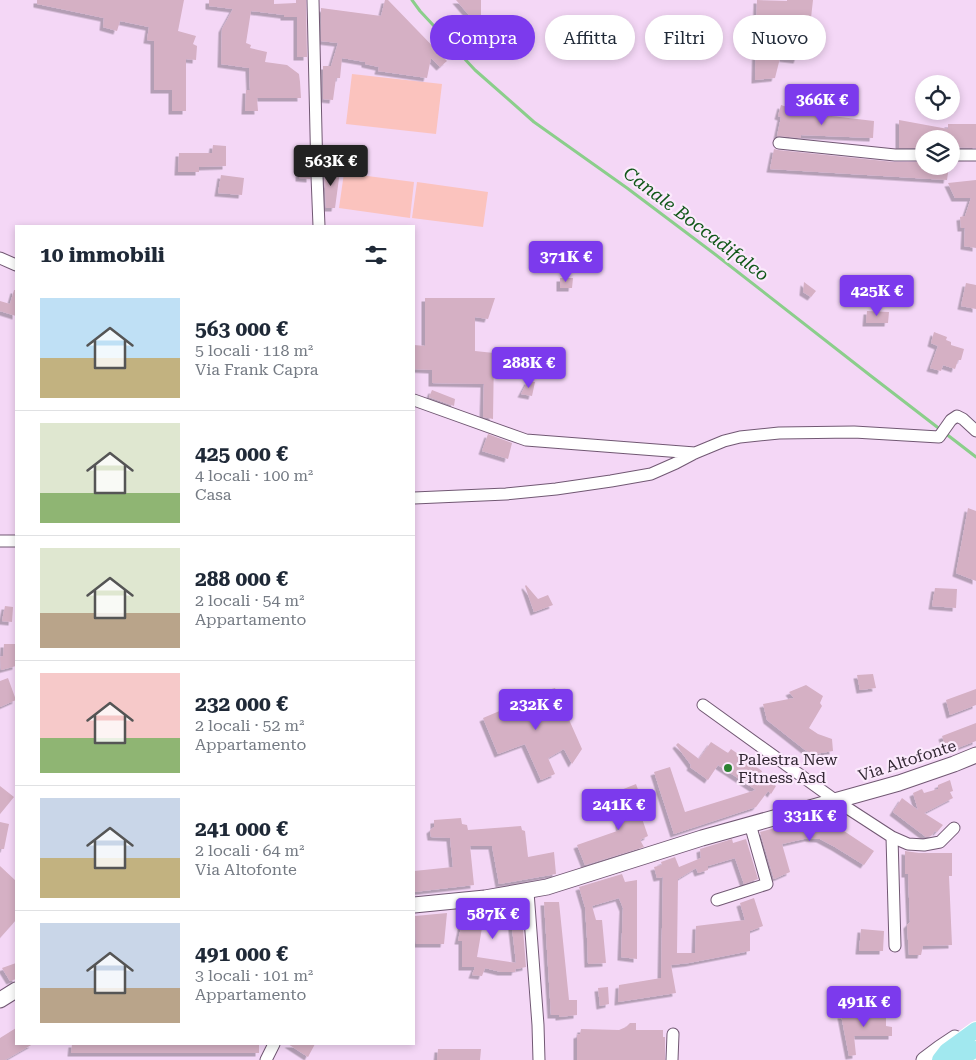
<!DOCTYPE html>
<html lang="it">
<meta charset="utf-8">
<style>
body{margin:0;font-family:"Roboto Serif",serif;background:#f6f6f7;color:#1f2937;height:100vh;display:flex;flex-direction:column;font-size:19px;white-space:nowrap}
*{box-sizing:border-box;margin:0}
p{font-size:16px;color:#747a83}
.icon{flex:none;width:28px;height:28px;fill:none;stroke:currentColor;stroke-width:2;stroke-linecap:round;stroke-linejoin:round}
.map{position:relative;flex:1;overflow:hidden}
.drawer{position:absolute;left:15px;top:225px;width:400px;height:820px;display:flex;flex-direction:column;background:#fff;border-radius:0px;box-shadow:0 2px 8px #0003}
.drawer>*{flex:none}
.top-card{position:absolute;left:430px;top:15px;width:470px;height:45px;display:flex;gap:10px}
.tools{position:absolute;left:915px;top:75px;display:grid;gap:10px}
.tools a{display:grid;place-items:center;width:45px;height:45px;border-radius:50%;background:#fff;box-shadow:0 2px 8px #0003;font-size:25px}
.price{position:absolute;translate:-50% -42px;padding:0 11px;border-radius:5px;background:#7c3aed;color:#fff;font-size:16px;line-height:32px;filter:drop-shadow(0 1px 2px #0008)}
.price::after{content:'';position:absolute;left:50%;top:30px;width:15px;height:11px;margin-left:-8px;background:inherit;clip-path:polygon(0 0,100% 0,50% 100%)}
.price.current{background:#222;color:#fff}
ul{padding:0;list-style:none}
li{display:flex;align-items:center;gap:15px;height:125px;padding:0 25px}
li+li{border-top:1px solid #e0e1e3}
li span{display:grid;place-items:center;flex:none;width:140px;height:100px;border-radius:0px;color:#555}
li>.icon{margin-inline-start:auto}
span .icon{width:60px;height:60px;fill:#fffc;stroke-width:1}
li b{font-size:21px}
h2{display:flex;justify-content:space-between;align-items:center;height:60px;padding:0 25px;font-size:21px}
.chip{padding:0 18px;border-radius:22px;background:#fff;box-shadow:0 2px 8px #0003;font-size:18px;line-height:45px}
.chip.current{background:#7c3aed;color:#fff}
.map>svg:first-child{display:block}
.green{fill:#fbc3be}
.lines{fill:none;stroke-linecap:round;stroke-linejoin:round}
.stream{stroke:#8bce8b;stroke-width:3}
.building{fill:#d5b0c4;filter:url(#shadow)}
.street-casing{stroke:#715873;stroke-width:13}
.secondary-casing{stroke:#715873;stroke-width:17}
.primary-casing{stroke:#fff;stroke-width:18}
.street{stroke:#fff;stroke-width:11}
.secondary{stroke:#fff;stroke-width:15}
.primary{stroke:#a1e8ef;stroke-width:16}
.poi-dot{fill:#2b8231;stroke:#fbe9fc;stroke-width:2}
.labels{text-anchor:middle;stroke-width:4.5;stroke-linejoin:round;paint-order:stroke}
.poi-label{font-size:16px;fill:#322733;stroke:#fbe9fc;text-anchor:start}
.street-label{font-size:16px;fill:#322733;stroke:#fbe9fc}
.water-label{font-size:18px;font-style:italic;fill:#105718;stroke:#fbe9fc}
</style>
<div class="map">
<svg width="976" height="1060" viewBox="0 0 976 1060">
<defs>
<filter id="shadow"><feDropShadow dx="-3.5" dy="3.5" stdDeviation="0" flood-color="#0004"/></filter>
</defs>
<rect width="100%" height="100%" fill="#f4d7f6"/>
<path class="green" d="M352 74 442 84 436 134 346 124Z
M344 173 414 182 410 218 339 208Z
M417 182 488 192 483 227 412 218Z"/>
<g class="lines">
<path class="stream" d="M412 0 420 11 475 70 534 122 627 188 716 255 871 376 976 457"/>
</g>
<path class="building" d="M37 0H184L178 31 196 36 193 44 197 46 196 60 186 59V111H172V90H154V41L147 40 149 27 120 21 117 31 103 27 104 18 37 4Z
M209 0H274V4L296 3V0H306L307 57H297V17H284V15L251 11 246 43 251 45 250 48 267 52 265 62 287 65 299 74 300 82 301 98H257L258 111H245L246 90H250L249 68 221 64 222 29 233 9 209 6Z
M385 0H388L447 61 440 67 431 58 427 78 378 71 379 67 365 64V62L342 58 340 78H336L333 100 323 99V66H331L338 43 321 41V8L381 16Z
M456 0H481V29Z
M757 0 787 1V0H813L811 18 797 60 780 58 775 78 755 80Z
M781 105 790 108 789 111 874 121 873 138 801 135V138L777 136 781 117 778 116Z
M899 120 948 129V124H976V148L951 147V139H924V148H899Z
M213 145 226 146V166L199 167V172H178L179 153H212Z
M774 149 778 150 894 162H924V166H949L947 180 770 169Z
M300 158H309L310 179 299 178Z
M324 168 340 171 335 208H326Z
M221 175 244 178 242 195 218 193Z
M976 180V248L964 246 965 228H961L960 217 965 216 971 198H955L948 183Z
M560 278H573L572 288H560Z
M804 282 816 291 811 297 803 292Z
M966 283 976 285V309L961 306Z
M14 290H16V316L0 311V301L10 304Z
M425 298H495L488 319 475 317V351L494 353 493 419 483 417 484 384 432 383V370L414 369V345L425 346Z
M867 311 889 312 888 323H866Z
M934 332 947 337 946 340 951 342V345L964 349 961 360H958L955 369 943 365 941 371 930 368 938 346 931 343Z
M528 381 535 382 532 396 521 394Z
M432 390 455 399 454 406 429 397Z
M488 434 512 443 508 459 482 451Z
M968 508 976 511V581L956 573Z
M526 585 538 599 548 595 553 605 534 612 525 586Z
M935 588 957 589 956 608 932 606Z
M5 606 13 607 12 622 2 621Z
M4 644H15L16 666 1 670 0 657 3 656Z
M873 674 876 688 860 690 857 675Z
M8 678 16 700 0 707V681Z
M806 685 823 696 820 703 822 706 809 728 818 734 832 739 833 751 815 754 805 750 767 720 763 704 794 698 789 692Z
M555 688 582 749 572 764 564 749 548 758 555 774 541 780 525 744 498 754 483 718 521 702 525 709 541 702 538 693Z
M976 689V705L950 715 946 700Z
M976 723V741L947 752 942 736Z
M711 742 728 753 731 749 762 771 760 775 776 786 771 794 768 791 756 807 674 834 654 772 670 767 685 812 756 790 718 765 708 780 690 767 691 765 676 745 678 743 699 759Z
M950 780 953 791 950 792 953 798 924 813 943 825 937 832 935 831 931 836 926 837 893 812 902 798 918 810 913 793 922 789 924 793 938 789V785Z
M636 784 640 795 635 798 648 836 640 840 644 847 585 865 577 845 620 830 617 807 619 804 616 792Z
M0 786 14 797 0 814Z
M820 815 874 851 864 865 835 847 820 839 808 838 782 844 790 872 774 879 760 832Z
M461 818 462 824 467 825 468 830 521 826 522 830 525 831 528 857 554 852 556 874 499 884 492 846H470L474 885 414 892V871L453 867 450 838 431 837 430 830 434 827V820Z
M0 822 9 824 4 849H0Z
M732 839 733 843 746 839 758 879 744 884 735 858 708 866V870L698 873 696 868 678 879 677 953H695L696 926 745 920 740 903 754 898 763 926 750 931V951L689 963 671 965 676 993 618 1002 619 985 661 978 663 877 657 878 654 867 662 865 661 862 675 857 679 867 701 858 700 849Z
M905 851 919 853H952V876H949L952 945 923 946 921 955H909L907 925 910 922 908 874H905Z
M0 866 16 881V920L0 938Z
M622 874 625 882 637 880V959L621 957 623 908 619 898 592 906 596 920H602L606 963 588 964 587 938 585 907 579 887Z
M544 902H559L569 1000H577V1015L559 1017V1015H551Z
M521 904 526 967 516 969V968L515 972H501L485 968 482 976 472 975 475 967H462V941H458L463 918 483 922 477 957 516 963 511 919 485 921 482 908Z
M447 913 444 944H416L415 916Z
M861 929 884 931 883 951H859Z
M16 963V979L10 981 2 968Z
M608 987 609 1004 600 1006 598 988Z
M886 1014V1026L892 1027V1036H854L856 1055 849 1056 841 1015Z
M630 1023H636V1030H663V1037H665V1060H577V1035L580 1034 581 1029 619 1030 626 1027Z
M16 1028V1044H33L5 1060H0V1038Z
M72 1044H259V1053H71Z
M288 1044H315L308 1057Z
M438 1049H481L480 1060H437Z"/>
<g class="lines">
<g class="street-casing">
<path id="street" d="M313 0 317 176 319 226
M779 143 895 155H924
M951 155H976
M0 258 16 265
M414 400 526 440 695 453
M414 498 506 494 556 489 611 481 651 474 676 463 695 453 724 441 740 437 779 433 854 432 939 437 951 420 957 416 963 419 976 431
M0 541H16
M703 705 835 800 892 837 908 844 924 845 940 842 954 828
M892 837 895 946
M528 892 538 1025 539 1060
M717 900 767 884 750 824
M266 1060 274 1044
M672 1060 673 1034"/>
</g>
<g class="secondary-casing">
<path id="secondary" d="M414 905 485 898 547 887 702 838 899 783 954 764 976 755
M0 1000 16 990
M924 1060 940 1048 955 1038"/>
</g>
<g class="primary-casing">
<path id="primary" d="M940 1060 947 1051 976 1030
M958 1060 976 1049"/>
</g>
<use href="#street" class="street"/>
<use href="#secondary" class="secondary"/>
<use href="#primary" class="primary"/>
</g>
<circle class="poi-dot" cx="728" cy="768" r="5"/>
<g class="labels">
<g class="poi-label">
<text x="738" y="765">Palestra New<tspan x="738" dy="18">Fitness Asd</tspan></text>
</g>
<g class="street-label">
<text transform="translate(907 760) rotate(-18)" y="6">Via Altofonte</text>
</g>
<g class="water-label">
<text transform="translate(696 224) rotate(37)" y="6">Canale Boccadifalco</text>
</g>
</g>
</svg>
<div class="tools">
<a><svg class="icon" aria-label="locate" viewBox="0 0 24 24"><circle cx="12" cy="12" r="6"/><path d="M12 2v4M12 18v4M2 12h4M18 12h4"/></svg></a>
<a><svg class="icon" aria-label="layers" viewBox="0 0 24 24"><path d="M12 4l9 5-9 5-9-5zM3 14l9 5 9-5"/></svg></a>
</div>
<b class="price" style="left:822px;top:126px">366K €</b>
<b class="price current" style="left:331px;top:187px">563K €</b>
<b class="price" style="left:566px;top:283px">371K €</b>
<b class="price" style="left:877px;top:317px">425K €</b>
<b class="price" style="left:529px;top:389px">288K €</b>
<b class="price" style="left:536px;top:731px">232K €</b>
<b class="price" style="left:619px;top:831px">241K €</b>
<b class="price" style="left:810px;top:842px">331K €</b>
<b class="price" style="left:493px;top:940px">587K €</b>
<b class="price" style="left:864px;top:1028px">491K €</b>
<div class="top-card">
<a class="chip current">Compra</a>
<a class="chip">Affitta</a>
<a class="chip">Filtri</a>
<a class="chip">Nuovo</a>
</div>
<section class="drawer">
<h2>10 immobili<svg class="icon" aria-label="filters" viewBox="0 0 24 24"><path d="M4 7h16M4 17h16"/><circle cx="9" cy="7" r="2"/><circle cx="15" cy="17" r="2"/></svg></h2>
<ul>
<li><span style="background:linear-gradient(#bfe0f5 60%,#c2b280 0)"><svg class="icon" aria-label="home" viewBox="0 0 24 24"><path d="M3 11l9-7 9 7M6 9v11h12V9"/></svg></span><div><b>563 000 €</b><p>5 locali · 118 m²</p><p>Via Frank Capra</p></div></li>
<li><span style="background:linear-gradient(#dfe7d0 70%,#8fb573 0)"><svg class="icon" aria-label="home" viewBox="0 0 24 24"><path d="M3 11l9-7 9 7M6 9v11h12V9"/></svg></span><div><b>425 000 €</b><p>4 locali · 100 m²</p><p>Casa</p></div></li>
<li><span style="background:linear-gradient(#dfe7d0 65%,#b9a48a 0)"><svg class="icon" aria-label="home" viewBox="0 0 24 24"><path d="M3 11l9-7 9 7M6 9v11h12V9"/></svg></span><div><b>288 000 €</b><p>2 locali · 54 m²</p><p>Appartamento</p></div></li>
<li><span style="background:linear-gradient(#f6c9c9 65%,#8fb573 0)"><svg class="icon" aria-label="home" viewBox="0 0 24 24"><path d="M3 11l9-7 9 7M6 9v11h12V9"/></svg></span><div><b>232 000 €</b><p>2 locali · 52 m²</p><p>Appartamento</p></div></li>
<li><span style="background:linear-gradient(#c9d6e8 60%,#c2b280 0)"><svg class="icon" aria-label="home" viewBox="0 0 24 24"><path d="M3 11l9-7 9 7M6 9v11h12V9"/></svg></span><div><b>241 000 €</b><p>2 locali · 64 m²</p><p>Via Altofonte</p></div></li>
<li><span style="background:linear-gradient(#c9d6e8 65%,#b9a48a 0)"><svg class="icon" aria-label="home" viewBox="0 0 24 24"><path d="M3 11l9-7 9 7M6 9v11h12V9"/></svg></span><div><b>491 000 €</b><p>3 locali · 101 m²</p><p>Appartamento</p></div></li>
</ul>
</section>
</div>
